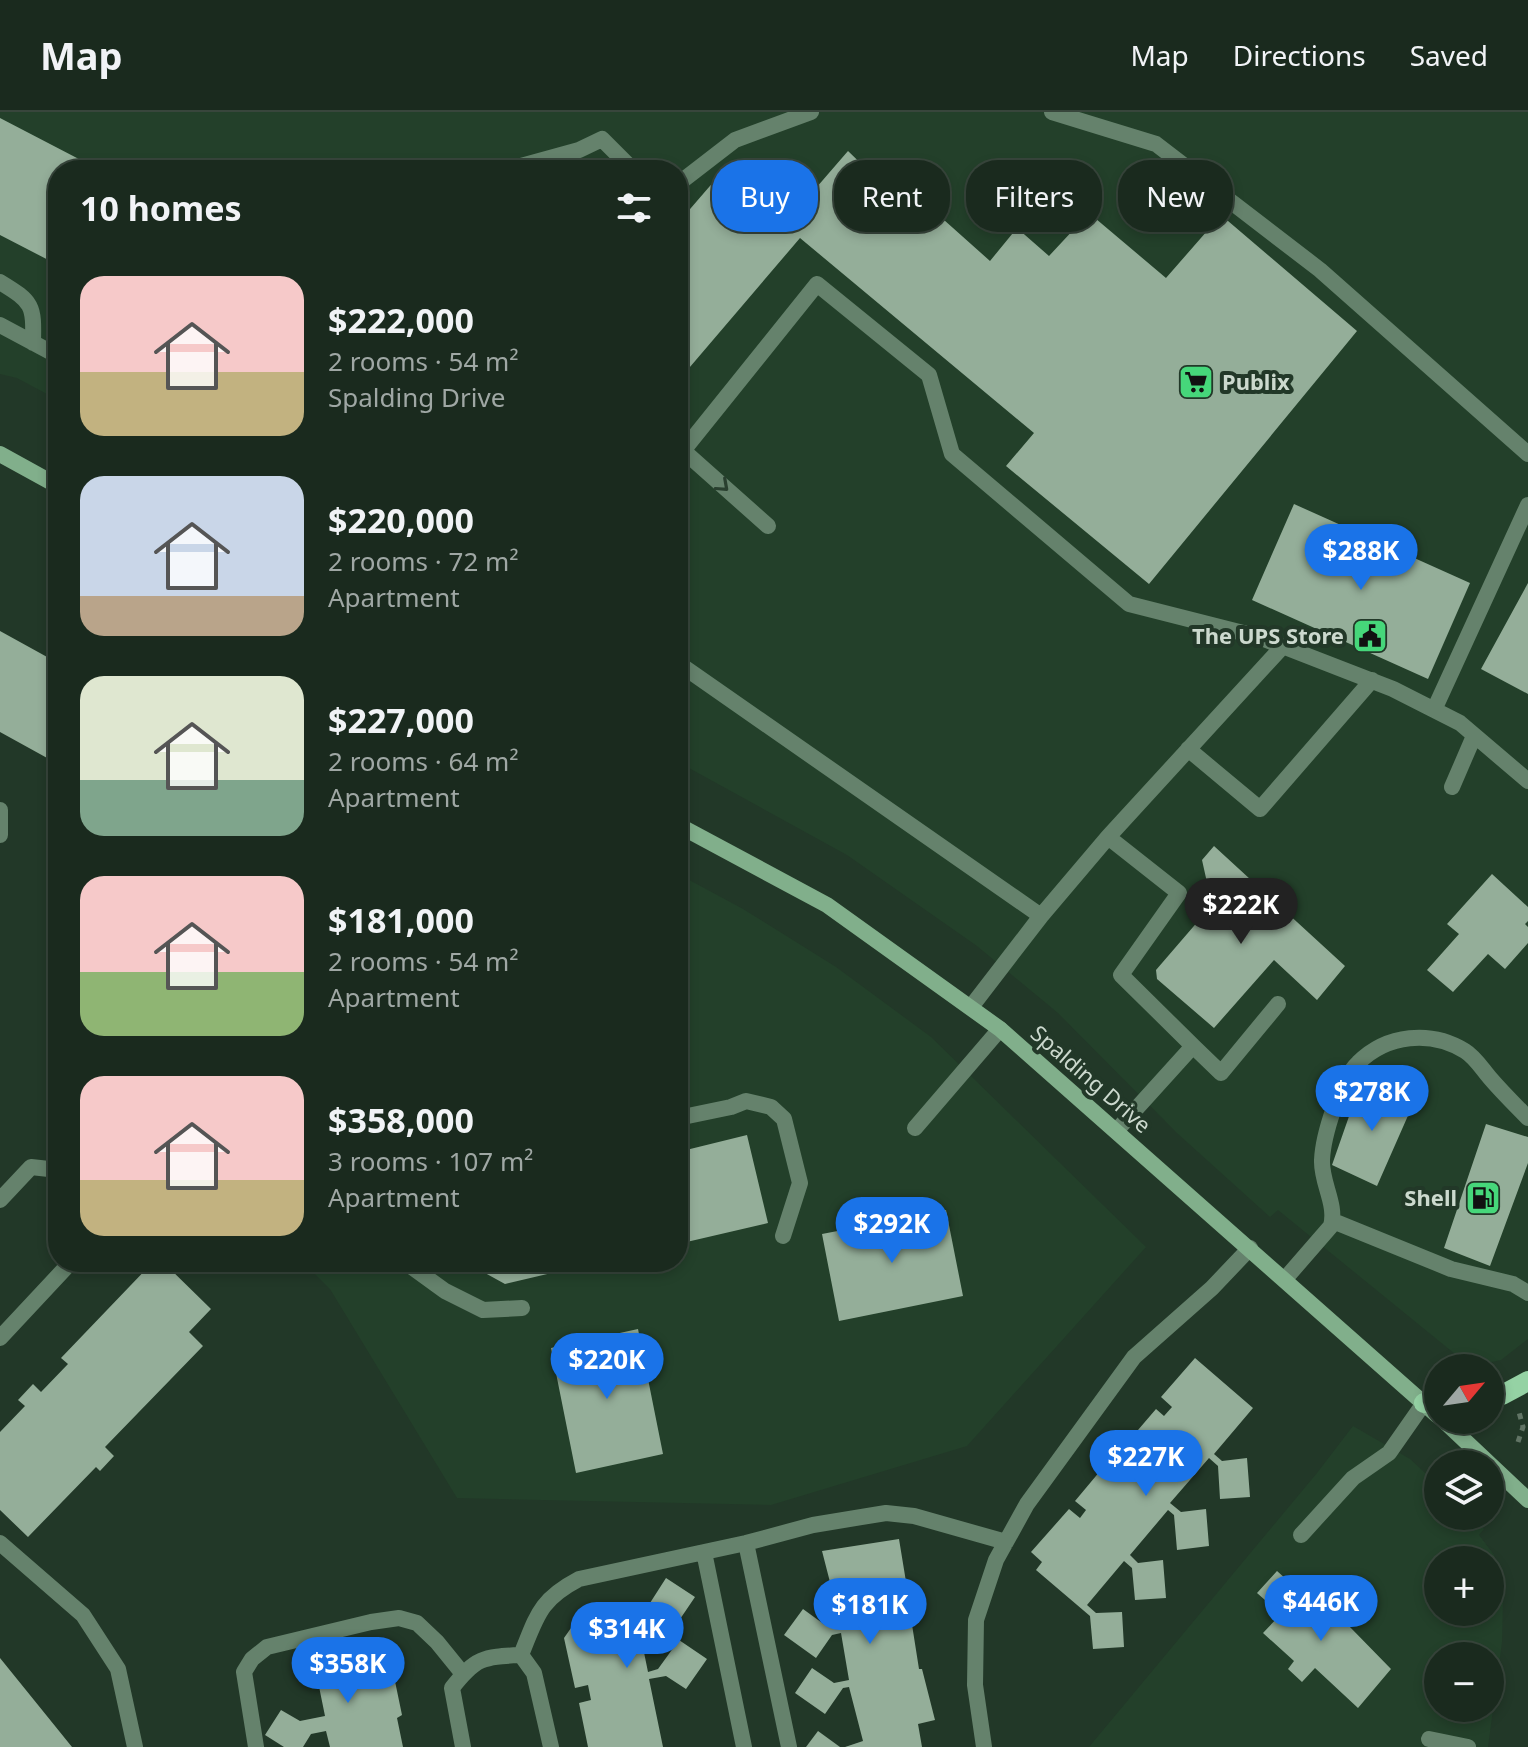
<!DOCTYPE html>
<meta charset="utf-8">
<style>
body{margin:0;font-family:"Noto Sans",sans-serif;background:#233227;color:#f1f3f6;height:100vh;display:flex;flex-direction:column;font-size:30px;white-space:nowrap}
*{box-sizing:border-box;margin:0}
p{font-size:26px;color:#9fa7a4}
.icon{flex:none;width:44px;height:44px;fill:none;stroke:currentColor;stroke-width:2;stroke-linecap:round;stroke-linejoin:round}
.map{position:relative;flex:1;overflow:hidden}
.details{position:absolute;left:48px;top:48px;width:640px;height:1112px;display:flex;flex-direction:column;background:#1a2a1e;border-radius:32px;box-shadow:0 4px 12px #0003,0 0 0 2px #38463c}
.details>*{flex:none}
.banner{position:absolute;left:712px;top:48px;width:696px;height:72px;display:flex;gap:16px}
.needle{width:52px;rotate:61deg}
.fabs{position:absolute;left:1424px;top:1242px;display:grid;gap:16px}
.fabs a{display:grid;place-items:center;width:80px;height:80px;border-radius:50%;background:#1a2a1e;box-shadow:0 4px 12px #0003,0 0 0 2px #38463c;font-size:40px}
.price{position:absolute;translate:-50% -68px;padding:0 18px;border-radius:28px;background:#1a73e8;color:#fff;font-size:26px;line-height:52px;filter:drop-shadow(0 2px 4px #0008)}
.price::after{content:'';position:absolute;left:50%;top:48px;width:24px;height:18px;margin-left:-12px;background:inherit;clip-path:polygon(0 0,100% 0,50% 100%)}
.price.active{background:#222;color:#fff}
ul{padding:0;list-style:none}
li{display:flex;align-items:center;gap:24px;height:200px;padding:0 32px}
li span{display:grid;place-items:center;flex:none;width:224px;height:160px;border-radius:24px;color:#555}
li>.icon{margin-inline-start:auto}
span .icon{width:96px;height:96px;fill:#fffc;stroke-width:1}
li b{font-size:34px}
h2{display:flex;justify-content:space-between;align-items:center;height:96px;padding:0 32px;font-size:34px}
.tag{padding:0 28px;border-radius:32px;background:#1a2a1e;box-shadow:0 4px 12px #0003,0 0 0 2px #38463c;font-size:28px;line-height:72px}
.tag.active{background:#1a73e8;color:#fff}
header{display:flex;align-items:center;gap:48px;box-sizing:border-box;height:112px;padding:0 40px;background:#1a2a1e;border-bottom:2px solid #38463c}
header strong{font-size:38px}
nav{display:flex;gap:44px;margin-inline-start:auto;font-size:28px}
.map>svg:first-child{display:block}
.built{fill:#23402a;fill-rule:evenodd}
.building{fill:#94ae99}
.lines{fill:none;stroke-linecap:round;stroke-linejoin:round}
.path{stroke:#617465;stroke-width:5;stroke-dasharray:6 6;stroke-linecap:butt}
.lane{stroke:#65826c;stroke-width:16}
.street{stroke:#65826c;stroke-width:16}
.secondary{stroke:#81af8b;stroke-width:16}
.primary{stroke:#95d2a4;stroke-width:20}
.oneway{stroke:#293f2f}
.labels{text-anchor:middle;stroke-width:8;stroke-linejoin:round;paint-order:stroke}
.poi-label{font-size:22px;font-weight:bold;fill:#ccd9ce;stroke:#223828;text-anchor:end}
.street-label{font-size:22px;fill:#ccd9ce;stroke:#223828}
</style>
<header>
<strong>Map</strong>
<nav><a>Map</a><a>Directions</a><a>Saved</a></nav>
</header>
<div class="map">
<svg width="1528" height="1635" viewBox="0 0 1528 1635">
<rect width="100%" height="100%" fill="#223828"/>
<path class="built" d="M0 0H1528V1227L1501 1248 1482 1252 1455 1242 1278 1098 1270 1105 1177 1021 1058 901 977 834 847 743 678 650V58H58V288L17 266 0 262Z
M678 762 743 797 836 855 931 925 1146 1135 967 1334 771 1393 457 1386 330 1177 303 1150H678Z
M1353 1314 1410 1347 1438 1373V1404H1471L1484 1417 1479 1423 1494 1443 1503 1488 1502 1530 1488 1635H1089L1317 1361ZM1438 1448H1490V1500H1438ZM1438 1544H1490V1596H1438Z"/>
<path class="building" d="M0 6 100 58H58V153L0 123Z
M848 39 879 69 888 58 990 149 1017 116 1049 144 1089 101 1166 166 1221 103 1357 219 1149 472 1006 354 1034 321 800 126 678 269V111L722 60 784 113Z
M1294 392 1470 471 1428 567 1252 488Z
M1528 471V582L1481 557Z
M0 519 58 551V652L0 620Z
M1214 734 1345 854 1317 888 1274 848 1214 916 1157 867 1156 858 1212 793 1202 748Z
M1492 762 1528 795V809L1525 812 1528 815V831L1505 857 1488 842 1453 880 1427 858 1459 822 1447 812Z
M1361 970 1414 990 1377 1074 1332 1053Z
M1486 1012 1528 1025V1051L1490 1154 1444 1136Z
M747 1023 768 1111 678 1132V1040Z
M946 1098 963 1184 839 1209 822 1122Z
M153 1150H163L211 1197 189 1220 203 1234 105 1335 114 1344 100 1359 96 1355 28 1425 0 1398V1320L25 1294 18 1288 33 1272 41 1280 68 1252 61 1246Z
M465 1150H594V1151L505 1172Z
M638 1217 663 1342 576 1361 551 1236Z
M1195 1246 1253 1296 1214 1342 1222 1349 1247 1346 1250 1385 1220 1387 1218 1354 1209 1346 1170 1391 1181 1400 1206 1397 1209 1434 1177 1438 1174 1403 1168 1398 1130 1443 1138 1451 1163 1448 1166 1486 1135 1488 1132 1456 1124 1449 1087 1493 1096 1501 1122 1500 1124 1535 1093 1537 1090 1504 1036 1458 1042 1450 1031 1440 1069 1397 1080 1406 1086 1398 1075 1389 1111 1346 1121 1354 1128 1346 1120 1339 1156 1297 1164 1304 1172 1295 1161 1285Z
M899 1427 909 1488 899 1490 901 1502 910 1500 919 1557H922L935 1608 918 1612 922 1635H845L863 1629 849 1575 843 1576 825 1602 795 1581 812 1556 834 1571 849 1568 841 1521 832 1523 816 1546 784 1523 803 1497 825 1513 840 1509 822 1439Z
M1277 1459 1332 1508 1336 1504 1349 1514 1391 1557 1358 1596 1315 1556 1302 1570 1288 1557 1294 1549 1263 1521 1281 1502 1257 1481Z
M666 1466 695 1485 676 1513 650 1500 637 1506 648 1560 658 1557 679 1528 707 1547 686 1577 666 1564 649 1567 663 1635H588L579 1591 591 1588 588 1573 575 1576 564 1526 578 1506 650 1491Z
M370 1533 374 1553 391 1550 402 1603 397 1606 403 1635H330L326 1619 311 1622 303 1635H284L265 1623 281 1598 300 1609 325 1604 313 1545Z
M0 1546 72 1635H0Z
M818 1619 840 1635H806Z"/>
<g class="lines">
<path class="path" d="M1518 1330 1523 1315 1519 1300"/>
<path class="lane" d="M1052 0 1156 32 1320 158 1528 342
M506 58 579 38 602 27 633 58
M678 72 735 28 811 0
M0 170C33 190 34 193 33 231
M0 213 58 244
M678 334 768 414
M678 345 817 172 929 263 952 342 1129 492 1259 525 1393 577 1460 611 1528 669
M678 551 1041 804 971 895
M1434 598 1528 393
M1188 637 1260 697 1372 568
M1452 675 1474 624
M0 698V723
M1108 725 1179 781 1121 863 1193 934 1117 1018
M1041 804 1108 725 1283 534
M1193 934 1221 961 1278 892
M678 1006 731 995 746 989 771 995 784 1007 800 1071 783 1124
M915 1016 1000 917
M1333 1109 1451 1157 1513 1172 1528 1181
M405 1150 445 1179 483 1198 522 1196
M1285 1167 1331 1114C1337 1092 1321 1071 1322 1048 1323 1024 1340 968 1358 951 1387 922 1431 918 1465 939 1475 945 1483 958 1490 966 1502 980 1515 993 1528 1006
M1301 1423 1353 1366 1389 1341 1424 1291
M1429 1627 1468 1635"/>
<path class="street" d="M0 1088 31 1055 58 1058
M0 1226 71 1150
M0 1431 83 1503 118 1557 135 1635
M746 1431 789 1635
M704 1440 744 1635
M521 1543C537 1504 539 1488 579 1467L746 1431 813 1413 886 1401 914 1404 1006 1430
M256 1635 244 1560 252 1547 267 1535 371 1510 399 1506 417 1511 437 1530 463 1562
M463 1635 452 1576C476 1545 483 1545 521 1543L534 1561 551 1635
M984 1635 975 1573 976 1508 996 1448 1027 1392 1134 1245 1212 1176 1250 1136"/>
<path class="secondary" d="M0 342 58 374
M678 713 827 793 1000 917 1438 1304
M1443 1308 1528 1388"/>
<path class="primary" d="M1490 1284 1502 1283 1528 1269
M1424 1291 1438 1290"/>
</g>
<defs><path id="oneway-chevron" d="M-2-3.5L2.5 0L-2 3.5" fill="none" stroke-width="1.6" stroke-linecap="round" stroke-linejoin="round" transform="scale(2)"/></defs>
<use class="oneway" href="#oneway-chevron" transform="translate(723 374) rotate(42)"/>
<defs>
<g id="supermarket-square" transform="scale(1.8)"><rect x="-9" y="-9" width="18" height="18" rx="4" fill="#46d77a" stroke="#223828"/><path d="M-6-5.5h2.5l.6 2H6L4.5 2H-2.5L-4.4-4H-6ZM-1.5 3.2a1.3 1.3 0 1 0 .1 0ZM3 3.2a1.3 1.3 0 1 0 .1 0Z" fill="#111"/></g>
<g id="civic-square" transform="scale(1.8)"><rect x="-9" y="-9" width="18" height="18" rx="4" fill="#46d77a" stroke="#223828"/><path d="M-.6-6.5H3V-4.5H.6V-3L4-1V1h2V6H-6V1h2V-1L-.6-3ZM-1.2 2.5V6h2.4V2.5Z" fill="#111"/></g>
<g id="fuel-square" transform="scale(1.8)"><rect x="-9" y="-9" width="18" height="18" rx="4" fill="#46d77a" stroke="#223828"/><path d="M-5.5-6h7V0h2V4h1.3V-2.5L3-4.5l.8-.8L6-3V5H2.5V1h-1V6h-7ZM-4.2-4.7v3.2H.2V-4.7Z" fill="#111"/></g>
</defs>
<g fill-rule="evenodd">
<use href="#supermarket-square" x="1196" y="270"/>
<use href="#civic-square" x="1370" y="524"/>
<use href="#fuel-square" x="1483" y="1086"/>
</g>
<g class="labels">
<g class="poi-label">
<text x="1222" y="278" text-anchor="start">Publix</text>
<text x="1344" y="532">The UPS Store</text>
<text x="1457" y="1094">Shell</text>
</g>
<g class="street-label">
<text transform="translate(1091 967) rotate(41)" y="8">Spalding Drive</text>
</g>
</g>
</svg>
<div class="fabs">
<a><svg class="needle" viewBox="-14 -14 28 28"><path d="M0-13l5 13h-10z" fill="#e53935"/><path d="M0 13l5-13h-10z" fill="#9fa7a4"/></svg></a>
<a><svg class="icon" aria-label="layers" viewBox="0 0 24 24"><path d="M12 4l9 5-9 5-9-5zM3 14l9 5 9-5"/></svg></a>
<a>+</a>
<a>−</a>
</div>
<b class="price" style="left:1361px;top:480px">$288K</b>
<b class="price active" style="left:1241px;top:834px">$222K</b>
<b class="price" style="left:1372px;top:1021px">$278K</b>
<b class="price" style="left:892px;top:1153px">$292K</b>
<b class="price" style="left:607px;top:1289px">$220K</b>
<b class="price" style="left:1146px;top:1386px">$227K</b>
<b class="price" style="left:1321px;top:1531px">$446K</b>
<b class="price" style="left:870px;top:1534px">$181K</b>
<b class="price" style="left:627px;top:1558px">$314K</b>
<b class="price" style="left:348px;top:1593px">$358K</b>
<div class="banner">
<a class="tag active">Buy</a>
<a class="tag">Rent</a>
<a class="tag">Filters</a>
<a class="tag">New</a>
</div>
<section class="details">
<h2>10 homes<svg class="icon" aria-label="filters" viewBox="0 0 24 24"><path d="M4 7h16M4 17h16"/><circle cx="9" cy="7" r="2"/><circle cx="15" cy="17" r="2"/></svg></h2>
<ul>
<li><span style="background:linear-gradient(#f6c9c9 60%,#c2b280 0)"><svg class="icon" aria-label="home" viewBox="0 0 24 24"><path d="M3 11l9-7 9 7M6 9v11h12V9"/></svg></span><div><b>$222,000</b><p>2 rooms · 54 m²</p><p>Spalding Drive</p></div></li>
<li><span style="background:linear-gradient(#c9d6e8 75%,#b9a48a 0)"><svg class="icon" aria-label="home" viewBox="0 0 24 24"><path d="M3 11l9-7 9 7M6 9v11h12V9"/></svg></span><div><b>$220,000</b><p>2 rooms · 72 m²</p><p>Apartment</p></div></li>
<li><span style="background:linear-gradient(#dfe7d0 65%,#7fa58c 0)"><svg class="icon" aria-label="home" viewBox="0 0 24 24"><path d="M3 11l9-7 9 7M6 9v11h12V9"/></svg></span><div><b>$227,000</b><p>2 rooms · 64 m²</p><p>Apartment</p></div></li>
<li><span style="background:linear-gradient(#f6c9c9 60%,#8fb573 0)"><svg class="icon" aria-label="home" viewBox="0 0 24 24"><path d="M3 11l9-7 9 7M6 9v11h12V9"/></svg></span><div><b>$181,000</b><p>2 rooms · 54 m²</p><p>Apartment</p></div></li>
<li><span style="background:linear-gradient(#f6c9c9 65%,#c2b280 0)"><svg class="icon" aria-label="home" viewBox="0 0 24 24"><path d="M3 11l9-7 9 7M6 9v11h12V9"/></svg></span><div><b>$358,000</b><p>3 rooms · 107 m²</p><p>Apartment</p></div></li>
</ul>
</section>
</div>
